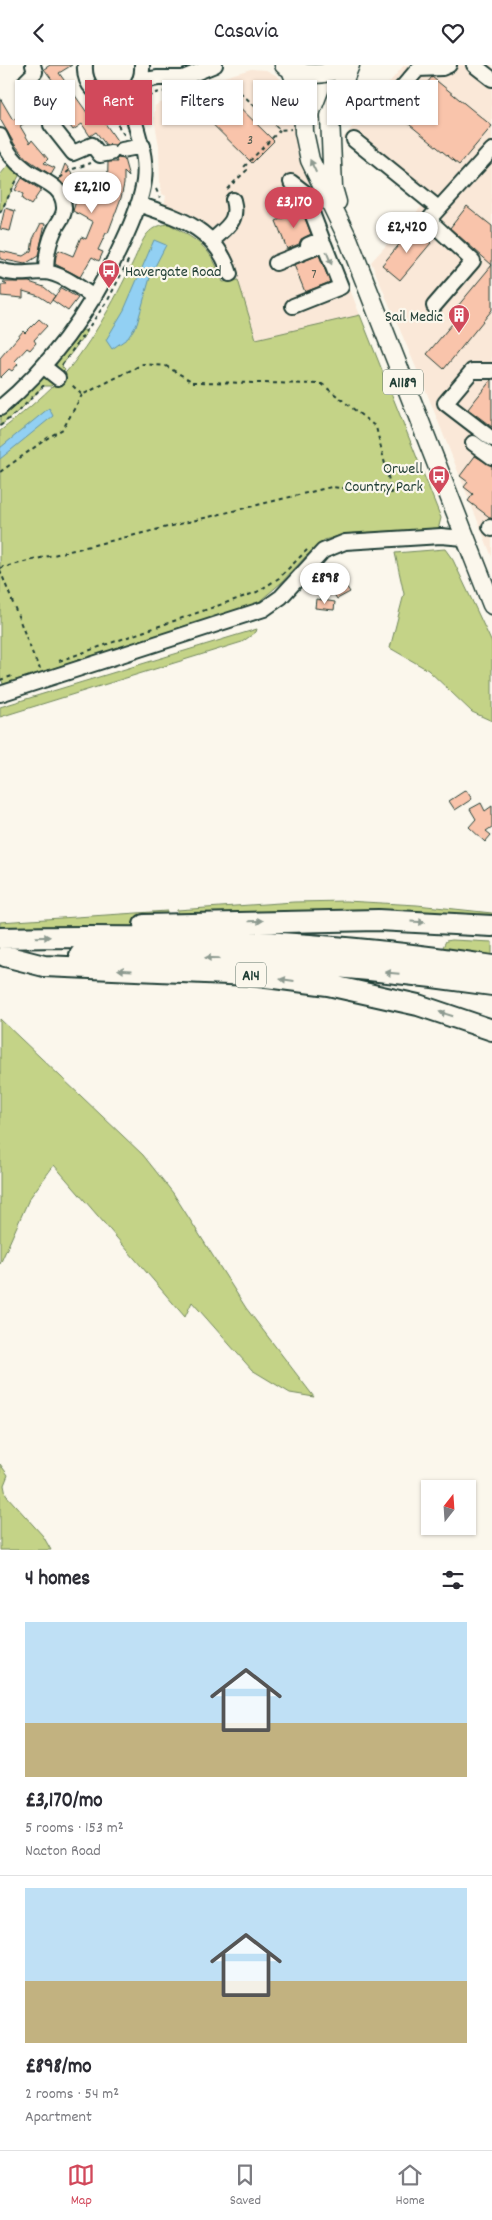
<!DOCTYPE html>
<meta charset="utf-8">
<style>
body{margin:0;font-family:Dekko,sans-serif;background:#f2f2f3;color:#2b2b33;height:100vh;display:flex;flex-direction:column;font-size:19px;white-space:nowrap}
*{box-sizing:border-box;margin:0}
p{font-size:16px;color:#7c7c81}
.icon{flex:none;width:28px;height:28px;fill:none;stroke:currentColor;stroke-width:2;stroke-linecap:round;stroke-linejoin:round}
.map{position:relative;height:1485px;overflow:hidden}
.drawer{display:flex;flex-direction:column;background:#fff;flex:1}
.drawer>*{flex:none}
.hud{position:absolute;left:15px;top:15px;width:462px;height:45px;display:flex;gap:10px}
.needle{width:32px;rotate:17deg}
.tools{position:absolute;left:421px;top:1415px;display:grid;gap:10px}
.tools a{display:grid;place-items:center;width:55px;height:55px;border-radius:0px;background:#fff;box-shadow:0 1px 4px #0004;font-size:25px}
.price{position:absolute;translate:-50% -42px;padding:0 11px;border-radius:18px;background:#fff;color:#222;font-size:16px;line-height:32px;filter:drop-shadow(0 1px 2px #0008)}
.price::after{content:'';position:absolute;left:50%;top:30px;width:15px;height:11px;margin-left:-8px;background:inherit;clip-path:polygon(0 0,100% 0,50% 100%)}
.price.selected{background:#d1495b;color:#fff}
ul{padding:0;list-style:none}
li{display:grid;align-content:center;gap:10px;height:265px;padding:0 25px}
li+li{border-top:1px solid #e1e1e2}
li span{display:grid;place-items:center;height:155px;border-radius:0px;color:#555}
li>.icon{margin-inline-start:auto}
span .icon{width:90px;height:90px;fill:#fffc;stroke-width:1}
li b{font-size:21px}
h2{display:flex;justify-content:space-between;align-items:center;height:60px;padding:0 25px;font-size:21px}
.tag{padding:0 18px;border-radius:0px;background:#fff;box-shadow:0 1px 4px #0004;font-size:18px;line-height:45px}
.tag.selected{background:#d1495b;color:#fff}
header{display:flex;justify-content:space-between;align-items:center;height:65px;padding:0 25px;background:#fff;font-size:22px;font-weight:600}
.tabs{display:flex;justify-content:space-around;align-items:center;height:70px;border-top:1px solid #e1e1e2;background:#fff;font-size:14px;color:#7c7c81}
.tabs a{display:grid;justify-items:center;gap:2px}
.tabs .selected{color:#d1495b}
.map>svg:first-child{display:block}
.built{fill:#fae8d8}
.green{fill:#c4d387;stroke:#72885e}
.water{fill:#92d0f3;stroke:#6495a7}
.building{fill:#f9c4ab;stroke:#1f3d34}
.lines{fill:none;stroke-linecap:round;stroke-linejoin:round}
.minor-casing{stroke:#1f3d34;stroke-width:18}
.major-casing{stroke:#1f3d34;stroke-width:21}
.highway-casing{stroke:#1f3d34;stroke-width:24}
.path{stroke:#1f3d34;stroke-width:2;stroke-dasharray:4 4;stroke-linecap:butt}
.minor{stroke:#fbf7ec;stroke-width:14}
.major{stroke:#fbf7ec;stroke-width:18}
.highway{stroke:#fbf7ec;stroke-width:20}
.oneway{fill:#8d9a90}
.labels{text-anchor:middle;stroke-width:4.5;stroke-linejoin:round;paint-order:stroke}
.number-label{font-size:14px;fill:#565f52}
.shield{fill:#fbf7ec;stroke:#61756b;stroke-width:1}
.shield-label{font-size:15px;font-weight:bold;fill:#1f3d34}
.poi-label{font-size:16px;fill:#1f3d34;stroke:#fbf7ec;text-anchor:end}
</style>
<header><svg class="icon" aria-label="back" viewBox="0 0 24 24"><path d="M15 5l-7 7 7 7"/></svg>Casavia<svg class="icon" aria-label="heart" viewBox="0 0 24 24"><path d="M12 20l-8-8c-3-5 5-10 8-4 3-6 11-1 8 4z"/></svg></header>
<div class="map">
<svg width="492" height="1485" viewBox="0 0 492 1485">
<rect width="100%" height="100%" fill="#fbf7ec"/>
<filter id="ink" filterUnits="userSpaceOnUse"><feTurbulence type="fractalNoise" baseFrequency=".02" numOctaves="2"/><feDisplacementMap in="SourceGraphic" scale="10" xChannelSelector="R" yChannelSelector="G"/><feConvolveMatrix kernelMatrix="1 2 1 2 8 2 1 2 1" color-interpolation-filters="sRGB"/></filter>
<g filter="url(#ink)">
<path class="built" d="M404 0H492V492L426 326 371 197 422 141 343 73Z
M251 4 266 5 276 10 285 18 291 31 298 90 360 250 256 274 238 215 223 177 195 153 164 141 166 131 162 129 160 119 159 81 154 53 155 41 159 38 192 35 214 15Z"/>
<path class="green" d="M10 98 23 103 0 148V110Z
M169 159C201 178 210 181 223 217L238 215 256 274 360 250 441 453 438 465 342 470 324 475 306 491 281 518 255 540 3 619 0 611V366C20 351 41 333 58 316 87 286 115 235 133 197 143 177 144 161 169 159Z
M83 265 88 266 63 299 62 302 65 305 62 309 57 303C54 289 72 272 83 265Z
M40 313H50L55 317 51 321H43L23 342 0 361V351Z
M445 484 453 495 492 578V656L472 647 428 605 390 583 404 529 395 488Z
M257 564 256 567 242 577 0 652V642Z
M346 836 417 840 492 848V854L143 862 0 869V857L167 846V850L137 853V859L177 850V845L294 837Z
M452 875 492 877V898L447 891 443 882 446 876Z
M0 954 143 1090 173 1128 246 1243 314 1332 290 1328 252 1305 192 1237 185 1252 54 1100 29 1134 0 1199Z
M0 1399 8 1410 4 1420 6 1430 43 1471 51 1485H0Z"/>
<path class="water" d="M154 175 166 180 151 209 137 259 128 273 112 284 106 275 124 245Z
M49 343 53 351 0 394V383Z"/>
<path class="building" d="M50 0H72L59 8 93 56 100 51 118 77 115 80H106L96 67 90 71 82 59 73 65 61 48 55 52 49 51 44 55 40 50 48 48 57 38 44 22 53 16 44 4Z
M432 12 492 61 459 100 399 51Z
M217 20 274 76 252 98 195 42Z
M0 33 13 55 25 47 30 55 20 61 30 78 32 75 48 94 44 98 55 103 51 110 27 94 15 80 0 54Z
M118 93 124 94 129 112 124 107V119L121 133 108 168H106L98 185 103 187 99 196 92 192 80 212 55 199 56 191 59 185 73 191 81 172 86 174 93 157 73 146 76 136 59 115 65 99 83 122 93 115 107 137 108 97H117L116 95Z
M22 113 41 125 31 140 22 134 23 129 15 125Z
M467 141 492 161V245L444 304 427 289 457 253 452 248 492 200 450 163Z
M5 143 15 146 10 166 0 164Z
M302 145 311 169 301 174 299 179 287 184 276 156Z
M41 158 45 159 38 191 25 199 0 194V186L23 191 31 186 33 174Z
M413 163 431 178 400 215 382 200Z
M319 190 330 217 305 227 294 200Z
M3 217H29L44 222 55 231 50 238 39 231 23 226V233L1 231V220H7Z
M61 223 78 233 68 246 52 235Z
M39 254 47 261 34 275 36 278 30 285 27 283 15 296 18 299 12 306 9 304 0 313V293L23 266 25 268Z
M491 315H492V362L468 344Z
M475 391 492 401V454L468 436 473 429 464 422 468 417 460 411Z
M336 505 350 527 337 534 324 513Z
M316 534 335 537 334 545 315 543Z
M466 725 472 734 455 745 449 736Z
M481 738 485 746 492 741V762L486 766 491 770 485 777 469 762 476 754 470 744Z"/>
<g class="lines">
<g class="minor-casing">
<path id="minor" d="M33 0 35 7 26 16 43 41
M85 0C82 43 145 43 142 0
M474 0 492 14
M139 16 158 13H183L215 0
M387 40 418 4 442 3 449 0
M51 60 73 88 92 80 100 90 111 88
M0 71C5 84 14 96 25 104 40 116 63 119 64 142 65 152 57 158 54 166 48 179 46 193 46 207
M354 75 438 143
M122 85 143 81
M291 117 304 127 322 174 308 180
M138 139C179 153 216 163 230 209
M212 176C226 162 239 157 233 135
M276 198 324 179 341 222 293 241
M0 205C16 211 28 207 44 207 61 208 80 223 94 232
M434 241 473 196 433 159 431 152 492 85
M43 301 58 313
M492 306H472L445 338 492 374
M0 343C53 299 94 239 123 177 132 158 141 137 144 116 147 92 139 75 134 53 132 44 135 32 135 23
M473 378 492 392
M490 462 492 464
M0 629 264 544 281 532 323 486 345 477 441 471 464 473"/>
</g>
<g class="major-casing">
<path id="major" d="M284 0C302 12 327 12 344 0
M291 5 303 35 304 67 310 95 349 176 492 540
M337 137 333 123 330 51 350 0"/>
</g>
<g class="highway-casing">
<path id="highway" d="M144 860 378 855 492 861
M0 873C164 869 329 875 492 901
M80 890C218 891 355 900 492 920
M5 891 44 901 251 910 328 920 418 940 492 965"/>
</g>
<path class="path" d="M209 16 212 20 226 14 280 65 291 64
M148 32C163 20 187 34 201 19
M101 43 111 50 125 71
M111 50 122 43
M60 113 70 105 91 98
M156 124 160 133
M227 124 247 105 244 102 280 65
M0 148 18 113
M62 300 108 235 129 194
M0 361 23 342 43 321H47
M0 407 49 372 63 364 82 330
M0 503 331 422 392 428 376 362 322 319 193 317 166 301 143 299 82 330 70 318
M0 505 34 592 40 604
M59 596 257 527 279 513 307 485
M0 615 12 611"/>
<use href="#minor" class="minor"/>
<use href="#major" class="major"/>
<use href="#highway" class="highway"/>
</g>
<defs><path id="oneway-solid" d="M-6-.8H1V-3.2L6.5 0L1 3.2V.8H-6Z" transform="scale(1.25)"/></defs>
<g class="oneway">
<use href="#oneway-solid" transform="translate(313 101) rotate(-115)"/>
<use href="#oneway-solid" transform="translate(329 193) rotate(68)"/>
<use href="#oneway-solid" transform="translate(256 856) rotate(-1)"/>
<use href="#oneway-solid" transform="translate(418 857) rotate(3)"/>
<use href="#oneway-solid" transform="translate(43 872) rotate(-1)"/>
<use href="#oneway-solid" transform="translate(212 893) rotate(-178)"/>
<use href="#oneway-solid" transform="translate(125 905) rotate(-177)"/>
<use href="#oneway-solid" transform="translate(392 908) rotate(-175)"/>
<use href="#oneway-solid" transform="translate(287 915) rotate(-173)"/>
<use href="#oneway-solid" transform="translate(446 949) rotate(-162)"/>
</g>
</g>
<defs>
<g id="bus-pin" transform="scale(1.125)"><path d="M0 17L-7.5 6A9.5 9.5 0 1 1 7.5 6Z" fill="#d1495b" stroke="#fbf7ec"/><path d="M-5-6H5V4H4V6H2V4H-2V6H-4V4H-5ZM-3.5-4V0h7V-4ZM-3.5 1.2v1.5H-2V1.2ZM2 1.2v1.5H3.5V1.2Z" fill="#fff"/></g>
<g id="building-pin" transform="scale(1.125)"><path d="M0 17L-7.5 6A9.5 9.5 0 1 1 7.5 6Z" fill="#d1495b" stroke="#fbf7ec"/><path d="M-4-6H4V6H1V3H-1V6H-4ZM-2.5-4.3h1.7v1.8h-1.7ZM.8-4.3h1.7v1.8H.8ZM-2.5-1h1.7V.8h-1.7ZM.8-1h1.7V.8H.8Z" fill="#fff"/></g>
</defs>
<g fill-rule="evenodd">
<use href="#bus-pin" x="109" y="205"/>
<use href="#building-pin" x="459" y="250"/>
<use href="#bus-pin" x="439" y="411"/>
</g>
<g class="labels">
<g class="number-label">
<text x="250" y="79">3</text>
<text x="314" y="213">7</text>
</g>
<g class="shield">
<rect x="383" y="304.5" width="40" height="25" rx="4"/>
<rect x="236" y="897.5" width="30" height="25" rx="4"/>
</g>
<g class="shield-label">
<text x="403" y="322">A1189</text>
<text x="251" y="915">A14</text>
</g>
<g class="poi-label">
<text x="125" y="211" text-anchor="start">Havergate Road</text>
<text x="443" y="256">Sail Medic</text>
<text x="423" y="408">Orwell<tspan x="423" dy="18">Country Park</tspan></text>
</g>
</g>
</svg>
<div class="tools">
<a><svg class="needle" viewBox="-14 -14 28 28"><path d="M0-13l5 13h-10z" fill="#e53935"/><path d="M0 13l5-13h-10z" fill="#7c7c81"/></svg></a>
</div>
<b class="price" style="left:92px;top:149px">£2,210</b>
<b class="price selected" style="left:294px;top:164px">£3,170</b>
<b class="price" style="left:407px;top:189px">£2,420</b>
<b class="price" style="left:325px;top:540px">£898</b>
<div class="hud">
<a class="tag">Buy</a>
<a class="tag selected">Rent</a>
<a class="tag">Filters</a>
<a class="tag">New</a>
<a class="tag">Apartment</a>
</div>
</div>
<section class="drawer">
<h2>4 homes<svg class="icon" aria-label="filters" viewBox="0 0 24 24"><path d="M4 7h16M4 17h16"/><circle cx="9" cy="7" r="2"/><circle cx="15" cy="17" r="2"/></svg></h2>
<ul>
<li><span style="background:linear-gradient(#bfe0f5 65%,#c2b280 0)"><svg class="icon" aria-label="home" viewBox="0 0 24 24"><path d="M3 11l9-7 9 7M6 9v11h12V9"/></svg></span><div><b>£3,170/mo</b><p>5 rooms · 153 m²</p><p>Nacton Road</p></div></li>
<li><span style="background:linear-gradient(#bfe0f5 60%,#c2b280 0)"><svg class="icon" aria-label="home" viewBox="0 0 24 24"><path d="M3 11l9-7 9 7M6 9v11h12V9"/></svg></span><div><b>£898/mo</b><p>2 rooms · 54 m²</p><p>Apartment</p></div></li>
</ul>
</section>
<nav class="tabs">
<a class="selected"><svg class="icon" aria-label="map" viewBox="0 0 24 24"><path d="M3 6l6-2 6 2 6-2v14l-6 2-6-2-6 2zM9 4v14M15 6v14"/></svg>Map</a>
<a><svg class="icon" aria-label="saved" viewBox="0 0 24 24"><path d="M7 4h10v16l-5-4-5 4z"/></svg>Saved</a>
<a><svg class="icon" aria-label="home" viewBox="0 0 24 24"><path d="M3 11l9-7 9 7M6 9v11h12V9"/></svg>Home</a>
</nav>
